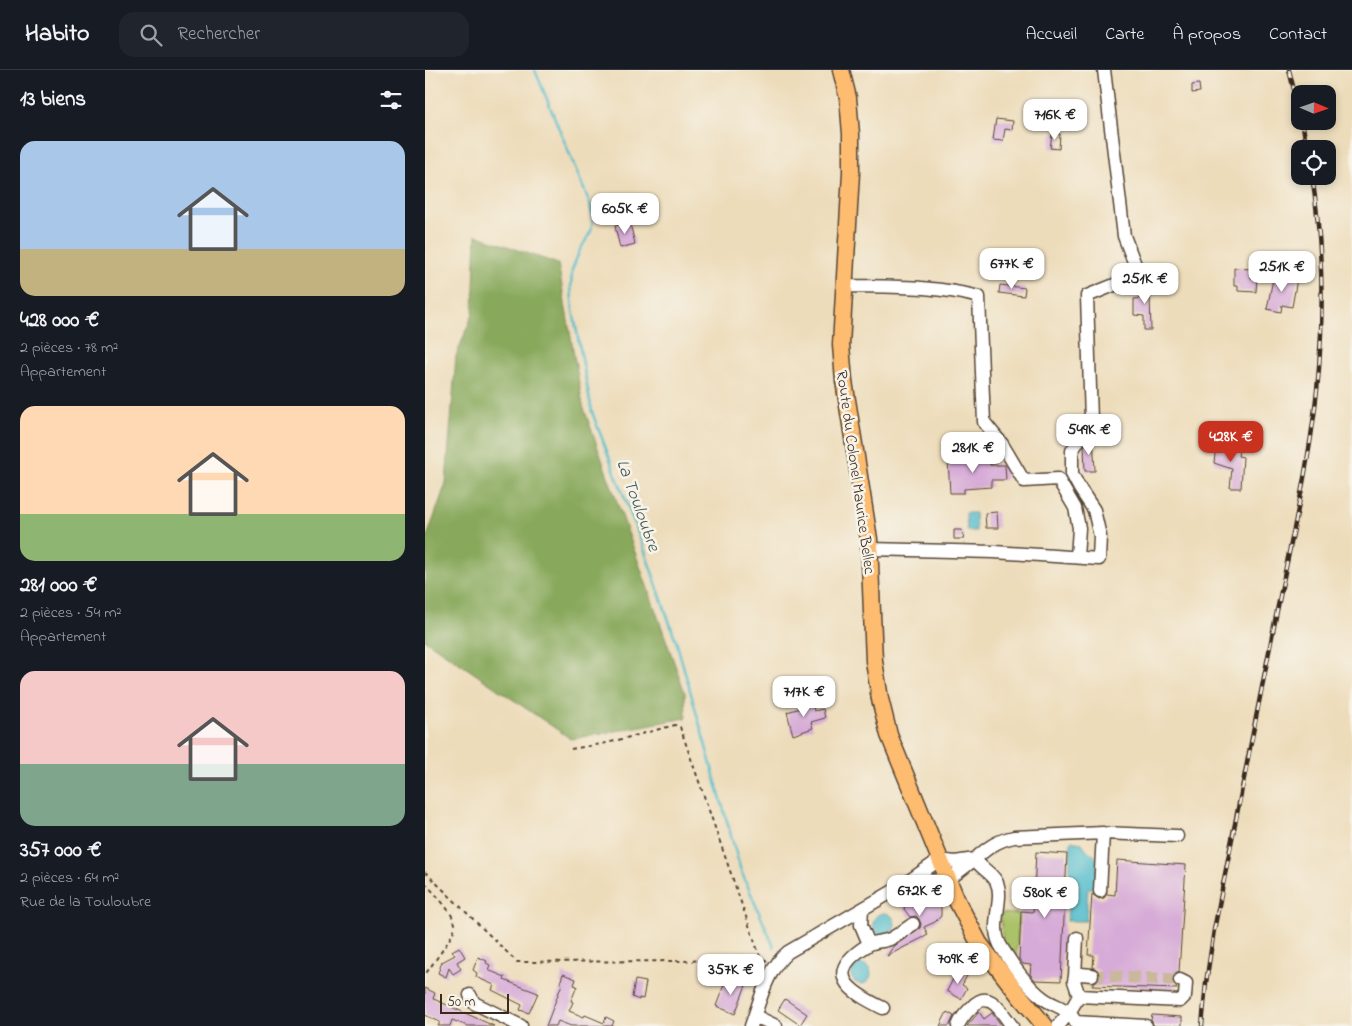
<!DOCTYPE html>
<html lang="fr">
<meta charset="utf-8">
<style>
body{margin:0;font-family:"Indie Flower",sans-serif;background:#20242c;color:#f1f3f6;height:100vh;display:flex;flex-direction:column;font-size:19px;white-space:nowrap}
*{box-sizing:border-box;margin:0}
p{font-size:16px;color:#9ea1a6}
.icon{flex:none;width:28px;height:28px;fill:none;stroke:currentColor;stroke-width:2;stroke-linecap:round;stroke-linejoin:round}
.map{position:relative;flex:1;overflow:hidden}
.side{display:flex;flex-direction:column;background:#171b24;width:425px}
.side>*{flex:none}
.needle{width:32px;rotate:92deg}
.controls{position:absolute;left:866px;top:15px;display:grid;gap:10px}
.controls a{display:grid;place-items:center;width:45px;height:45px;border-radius:10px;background:#171b24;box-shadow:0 2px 8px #0003;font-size:25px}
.scale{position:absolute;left:15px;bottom:12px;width:69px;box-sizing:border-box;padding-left:5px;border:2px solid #3b2a1e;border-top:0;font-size:14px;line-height:18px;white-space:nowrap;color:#3b2a1e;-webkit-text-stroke:4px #f7f3e8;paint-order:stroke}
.price{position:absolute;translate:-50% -42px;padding:0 11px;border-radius:10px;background:#fff;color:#222;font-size:16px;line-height:32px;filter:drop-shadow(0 1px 2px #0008)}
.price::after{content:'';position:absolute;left:50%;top:30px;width:15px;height:11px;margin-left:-8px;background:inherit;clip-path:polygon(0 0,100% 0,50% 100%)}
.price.current{background:#c8321e;color:#fff}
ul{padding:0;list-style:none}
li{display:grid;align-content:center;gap:10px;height:265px;padding:0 20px}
li span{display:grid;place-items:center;height:155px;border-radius:15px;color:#555}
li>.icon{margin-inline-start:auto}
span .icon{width:90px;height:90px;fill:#fffc;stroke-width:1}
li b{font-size:21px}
h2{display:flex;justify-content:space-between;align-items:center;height:60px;padding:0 20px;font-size:21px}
header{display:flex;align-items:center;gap:30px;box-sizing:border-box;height:70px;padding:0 25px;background:#171b24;border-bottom:1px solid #363941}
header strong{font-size:24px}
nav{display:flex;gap:28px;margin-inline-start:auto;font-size:18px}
.search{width:350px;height:45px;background:#20242c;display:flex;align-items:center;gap:12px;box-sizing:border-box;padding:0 18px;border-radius:15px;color:#9ea1a6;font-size:19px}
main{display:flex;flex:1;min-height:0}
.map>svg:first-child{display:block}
.green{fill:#abc368;stroke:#737643}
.forest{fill:#88a95c;stroke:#626a3d}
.water{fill:#50bccc;stroke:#467375}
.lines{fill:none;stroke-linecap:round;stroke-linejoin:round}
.stream{stroke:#50bccc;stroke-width:2.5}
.building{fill:#d7abd7}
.minor-tunnel{stroke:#c9b89b;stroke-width:12;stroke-dasharray:12 6;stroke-linecap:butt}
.minor-casing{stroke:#564535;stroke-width:15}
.major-casing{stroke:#564535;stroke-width:19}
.path{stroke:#564535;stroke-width:2;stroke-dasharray:4 4;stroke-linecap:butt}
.minor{stroke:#fff;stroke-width:12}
.major{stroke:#fdbc70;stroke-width:16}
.rail-casing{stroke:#3b2a1e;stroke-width:4.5}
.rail{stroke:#f7f3e8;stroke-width:2.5;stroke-dasharray:8;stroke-linecap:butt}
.labels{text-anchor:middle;stroke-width:5;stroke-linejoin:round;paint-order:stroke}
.street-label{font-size:16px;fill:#3b2a1e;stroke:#f7f3e8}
.water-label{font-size:18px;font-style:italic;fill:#415652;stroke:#f7f3e8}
</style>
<header>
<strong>Habito</strong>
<div class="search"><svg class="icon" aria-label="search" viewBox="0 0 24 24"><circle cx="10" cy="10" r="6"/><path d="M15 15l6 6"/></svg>Rechercher</div>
<nav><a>Accueil</a><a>Carte</a><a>À propos</a><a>Contact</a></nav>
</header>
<main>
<section class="side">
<h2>13 biens<svg class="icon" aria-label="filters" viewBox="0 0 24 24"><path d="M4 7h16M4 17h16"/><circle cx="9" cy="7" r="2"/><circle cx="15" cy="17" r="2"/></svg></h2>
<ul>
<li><span style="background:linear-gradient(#a9c7e8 70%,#c2b280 0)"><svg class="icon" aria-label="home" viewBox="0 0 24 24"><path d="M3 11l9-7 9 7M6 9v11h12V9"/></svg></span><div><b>428 000 €</b><p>2 pièces · 78 m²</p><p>Appartement</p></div></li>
<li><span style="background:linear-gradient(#ffd9b3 70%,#8fb573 0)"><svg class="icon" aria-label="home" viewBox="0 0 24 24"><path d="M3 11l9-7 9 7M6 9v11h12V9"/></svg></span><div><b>281 000 €</b><p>2 pièces · 54 m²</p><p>Appartement</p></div></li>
<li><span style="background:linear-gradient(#f6c9c9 60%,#7fa58c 0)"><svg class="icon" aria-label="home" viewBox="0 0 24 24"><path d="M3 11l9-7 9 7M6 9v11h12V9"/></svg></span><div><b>357 000 €</b><p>2 pièces · 64 m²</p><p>Rue de la Touloubre</p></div></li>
</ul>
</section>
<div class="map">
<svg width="927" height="956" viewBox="0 0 927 956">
<rect width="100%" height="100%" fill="#f7f3e8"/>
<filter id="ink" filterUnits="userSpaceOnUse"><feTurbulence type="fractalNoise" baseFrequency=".02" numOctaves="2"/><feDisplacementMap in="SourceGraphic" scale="10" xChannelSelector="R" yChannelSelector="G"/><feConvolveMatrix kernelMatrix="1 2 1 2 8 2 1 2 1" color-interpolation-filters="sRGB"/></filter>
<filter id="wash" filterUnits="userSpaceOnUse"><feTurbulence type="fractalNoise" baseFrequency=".0096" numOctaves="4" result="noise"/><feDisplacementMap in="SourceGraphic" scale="20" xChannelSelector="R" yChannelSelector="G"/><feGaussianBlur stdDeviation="1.12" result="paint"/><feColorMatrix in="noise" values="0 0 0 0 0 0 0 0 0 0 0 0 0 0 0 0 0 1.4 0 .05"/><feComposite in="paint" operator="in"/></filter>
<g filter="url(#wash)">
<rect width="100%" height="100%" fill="#eddcba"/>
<path class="green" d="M575 843 594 844 591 892 578 872Z"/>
<path class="forest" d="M51 165 133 194 158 336 260 623 261 648 146 669 0 570V470L2 467 21 413 31 286 48 243Z"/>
<path class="water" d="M541 443H550L551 461H542Z
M646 771 657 773 662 780 670 786 672 790 671 818H663L661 851H642Z
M448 854a11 11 0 1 1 22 0a11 11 0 1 1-22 0Z
M426 904a10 10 0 1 1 20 0a10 10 0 1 1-20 0Z"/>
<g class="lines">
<path class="stream" d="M110 0 165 134 168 149 166 161 154 182 147 200 146 218 148 241 167 342 218 476 252 574 316 801 349 877"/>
</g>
<g id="blocks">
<path class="building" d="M774 14 775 22 767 23V15Z
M571 49 588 51 587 60 580 59 578 71 568 70Z
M627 64H635L634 79 625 78Z
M205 153 210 174 195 178 190 156Z
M809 198 826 199V208H832L831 222 813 221V216H809Z
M849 204 872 209 867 237 857 235 856 242 842 239Z
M729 212V225H725L726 260H719V246L709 245V229L718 228 717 213Z
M575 215 600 218 599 226 574 223Z
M664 368H668L670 401H660L659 376Z
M791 375 814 379 813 386 818 387 816 418H805L807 399 789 393Z
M565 388V395H580L581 410H566V417L539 419V423H525L523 390Z
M572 442 573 458H561L560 443Z
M529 460H537L539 469H529Z
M387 632 389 641 398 639 400 648 386 652 388 658 368 665 362 642 379 637V634Z
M611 782 642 784 636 911 610 910 605 904 606 895 598 894 594 889 596 841 608 842Z
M692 790 761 795 754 902 750 904 747 910 752 919 667 916 668 913 673 910 675 905 674 901 668 897 669 885H663L667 824 674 829 679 828 682 824 690 825Z
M498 822H503L513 828 516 838V846L510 852 499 857 503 865 462 886 468 877 495 858 496 854 494 849 491 846 485 847 479 839 481 828 484 830Z
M34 877 40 887 32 892 36 899 28 904 24 898 21 907 13 903 17 892 30 885 27 881Z
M53 887 62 891 61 893 65 895 63 900 80 907 79 910 113 923 104 943 95 940 97 935 67 920 69 915 51 907 52 903 48 900Z
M532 901 542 906 537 915 542 918 536 929 522 921Z
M138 904 151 909 149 915 152 916 146 931 148 932 144 941 159 947 160 945 179 953 181 947 189 951 187 956H146L133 951 131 956H121L137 914 135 913Z
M302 907 321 915 310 944 291 936Z
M210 910 221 912 218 929 214 928V930L207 927Z
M0 918 10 923 8 929 11 930 69 956H43L27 950 25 956H13L15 952 0 945Z
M360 929 382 944 375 955 353 940Z
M522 942 529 946 524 956H515Z
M554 942 559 949 567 943 577 956H542Z
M727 945 757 947V956H729L726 950Z"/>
</g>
</g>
<g filter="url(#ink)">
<use href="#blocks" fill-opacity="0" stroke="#564535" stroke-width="1"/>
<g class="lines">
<path class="minor-tunnel" d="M667 905 755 910"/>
<g class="minor-casing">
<path id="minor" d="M419 216C463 217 510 215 554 227L559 352 577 374 599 411 633 409 650 438 654 458 652 487
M444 479 569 482 674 489 675 466 669 440 655 419 647 404V381L666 350 662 226 714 205 699 166 679 0
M675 821 678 763
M437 839 436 855 444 874
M650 906 652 868
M45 925 49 933 96 956
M654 926 649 911 650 906 656 904 667 905
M458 938C423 921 397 903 443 875 449 871 458 872 465 869 473 865 481 859 488 854
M330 946 351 956
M650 952 721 956
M326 956C335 931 342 899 363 882L477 816 498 811 523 810 550 789 530 792 514 790 477 816
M533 956C536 948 541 943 547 937 565 918 576 942 587 956
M633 956 644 943 654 926 755 931 760 926 761 913 755 910
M653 956C650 952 648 946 644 943 638 937 625 934 618 928 603 917 587 894 577 878 562 856 581 829 571 811 566 802 555 798 550 789 562 778 573 770 589 767L678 763 752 766"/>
</g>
<g class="major-casing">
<path id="major" d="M416 0 423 28 426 64V103L416 275 419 311 444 469 449 591 455 629 464 665 532 831 554 873 593 924 620 956"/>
</g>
<path class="path" d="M146 679 182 673 250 655 255 657 335 887 342 891
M0 802 92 892 259 891 336 888
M0 813C8 822 28 842 30 854 31 865 6 895 0 905"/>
<use href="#minor" class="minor"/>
<use href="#major" class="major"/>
<g class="rail-casing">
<path id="rail" d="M864 0 875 44
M877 51 882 79
M777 956 781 913 789 860C811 752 832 644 853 536 869 457 888 378 894 298 899 234 897 170 887 106"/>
</g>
<use href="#rail" class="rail"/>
</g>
</g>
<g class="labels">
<g class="street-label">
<text transform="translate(432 402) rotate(82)" y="6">Route du Colonel Maurice Bellec</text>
</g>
<g class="water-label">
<text transform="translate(214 435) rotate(70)" y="6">La Touloubre</text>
</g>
</g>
</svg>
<div class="controls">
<a><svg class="needle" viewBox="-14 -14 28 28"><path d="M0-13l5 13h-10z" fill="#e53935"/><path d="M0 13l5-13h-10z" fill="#9ea1a6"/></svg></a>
<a><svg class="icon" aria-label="locate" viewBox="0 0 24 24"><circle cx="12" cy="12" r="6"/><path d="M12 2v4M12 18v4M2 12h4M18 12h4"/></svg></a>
</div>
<div class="scale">50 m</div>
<b class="price" style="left:630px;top:71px">716K €</b>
<b class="price" style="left:200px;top:165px">605K €</b>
<b class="price" style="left:587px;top:220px">677K €</b>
<b class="price" style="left:857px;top:223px">251K €</b>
<b class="price" style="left:720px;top:235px">251K €</b>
<b class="price" style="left:664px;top:386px">549K €</b>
<b class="price current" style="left:806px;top:393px">428K €</b>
<b class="price" style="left:548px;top:404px">281K €</b>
<b class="price" style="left:379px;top:648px">717K €</b>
<b class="price" style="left:495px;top:847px">672K €</b>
<b class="price" style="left:620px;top:849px">580K €</b>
<b class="price" style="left:533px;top:915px">709K €</b>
<b class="price" style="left:306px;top:926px">357K €</b>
</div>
</main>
